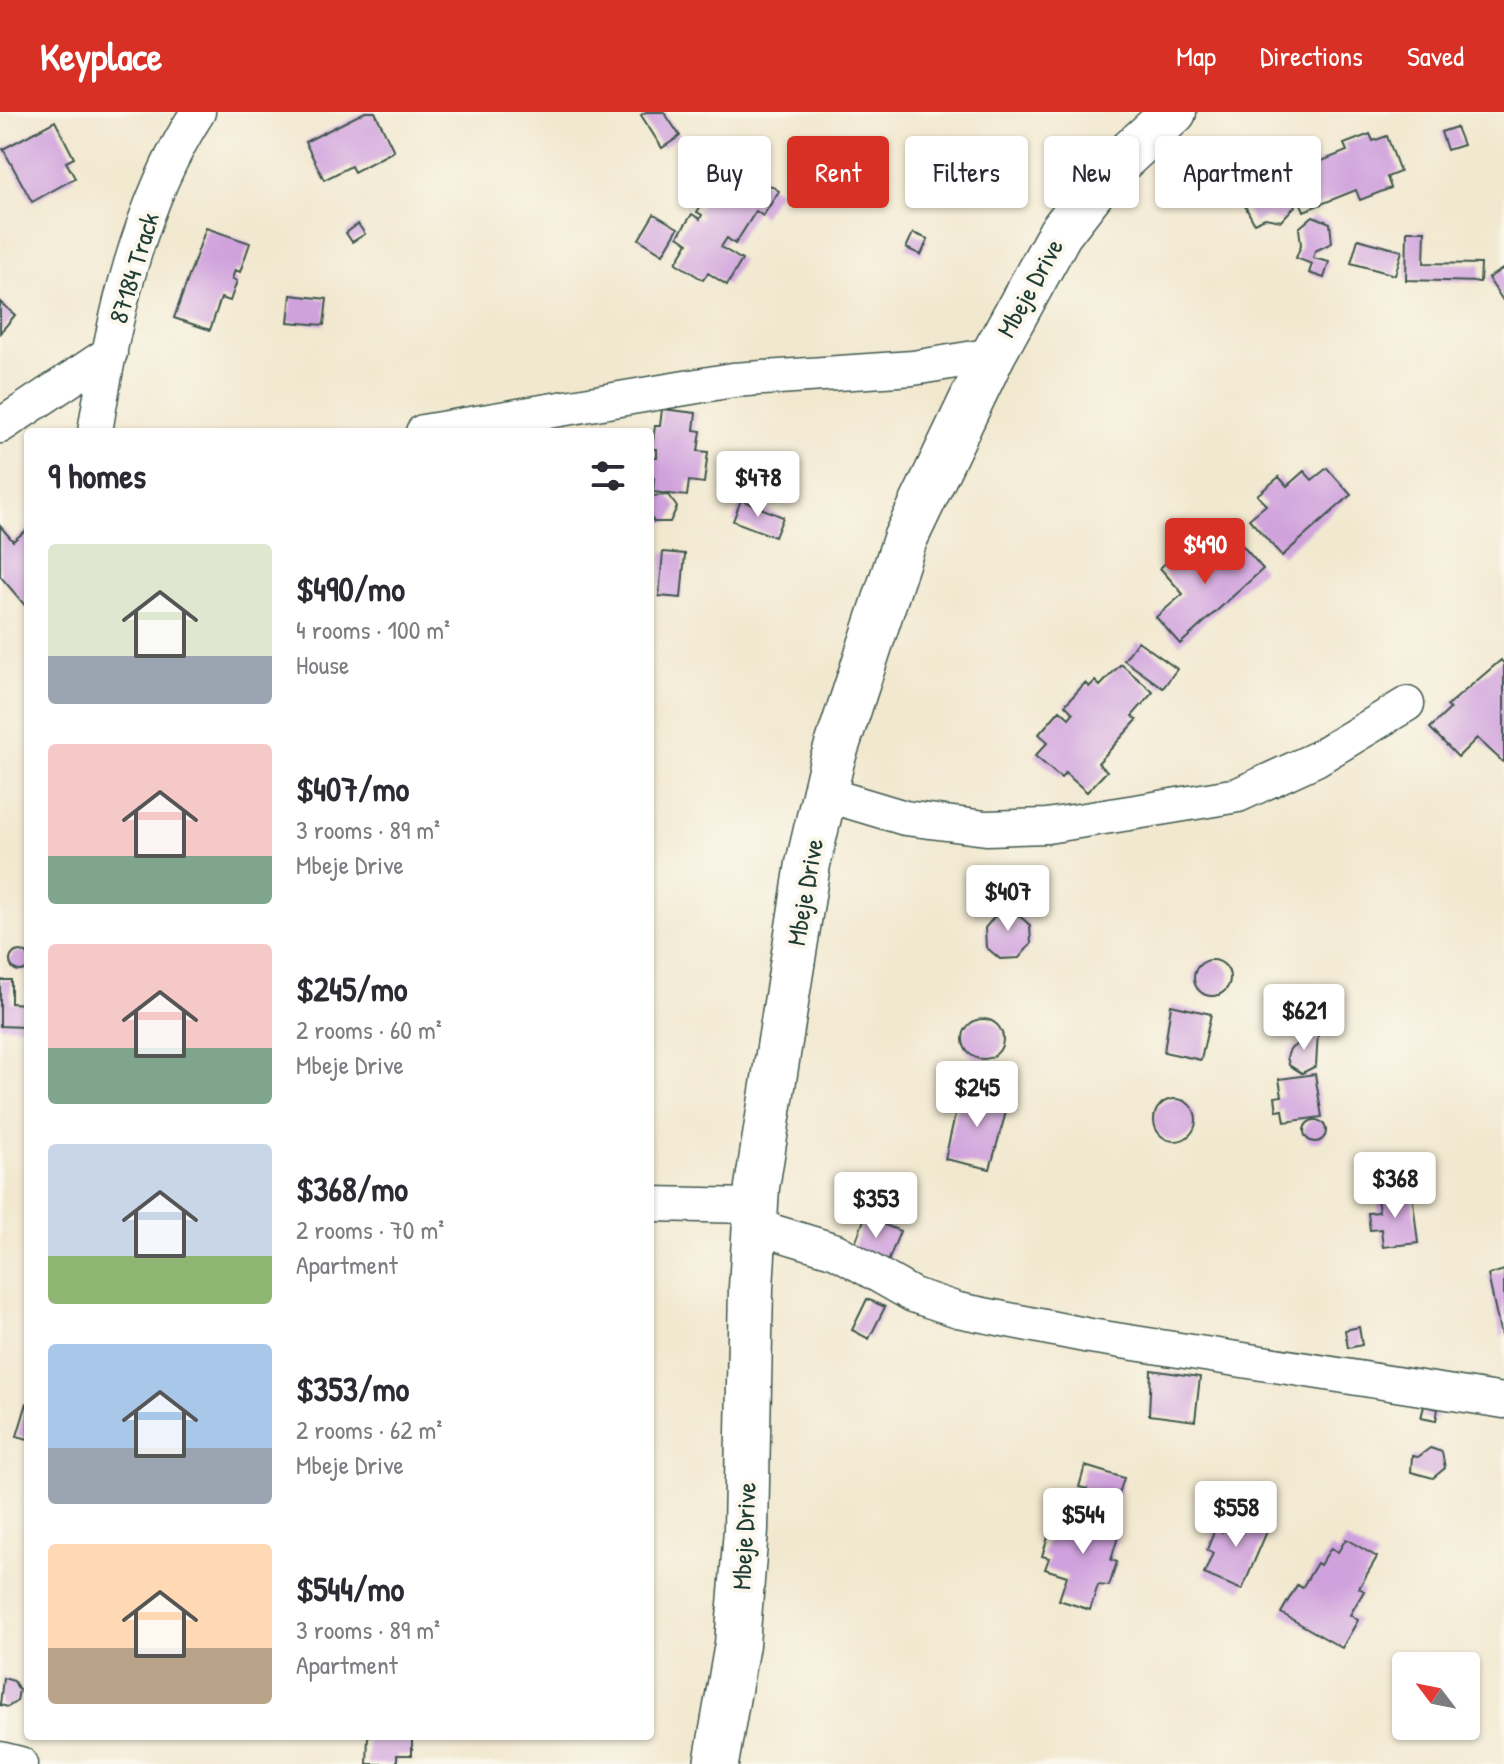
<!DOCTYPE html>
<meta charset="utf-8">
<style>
body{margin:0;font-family:"Patrick Hand",sans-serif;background:#f2f2f3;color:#2b2b33;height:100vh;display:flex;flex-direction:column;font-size:30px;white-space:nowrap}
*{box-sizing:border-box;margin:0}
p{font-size:26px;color:#7c7c81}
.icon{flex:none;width:44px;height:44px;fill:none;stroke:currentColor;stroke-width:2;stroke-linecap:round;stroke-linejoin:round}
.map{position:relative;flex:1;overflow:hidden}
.sheet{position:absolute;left:24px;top:316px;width:630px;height:1312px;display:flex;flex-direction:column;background:#fff;border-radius:8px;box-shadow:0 2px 6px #0004}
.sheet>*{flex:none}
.banner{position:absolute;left:678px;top:24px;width:706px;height:72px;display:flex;gap:16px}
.needle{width:52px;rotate:302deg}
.buttons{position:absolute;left:1392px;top:1540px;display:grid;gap:16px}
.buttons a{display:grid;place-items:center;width:88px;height:88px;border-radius:8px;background:#fff;box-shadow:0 2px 6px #0004;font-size:40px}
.price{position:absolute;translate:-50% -68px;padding:0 18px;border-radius:8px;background:#fff;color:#222;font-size:26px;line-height:52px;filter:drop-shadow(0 2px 4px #0008)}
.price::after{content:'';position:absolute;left:50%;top:48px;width:24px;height:18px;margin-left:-12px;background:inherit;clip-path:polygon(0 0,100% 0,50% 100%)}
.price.active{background:#d93025;color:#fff}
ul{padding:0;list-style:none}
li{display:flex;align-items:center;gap:24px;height:200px;padding:0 24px}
li span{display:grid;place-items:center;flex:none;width:224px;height:160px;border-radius:8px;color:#555}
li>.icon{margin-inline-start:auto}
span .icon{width:96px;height:96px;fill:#fffc;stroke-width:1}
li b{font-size:34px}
h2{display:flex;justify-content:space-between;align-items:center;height:96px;padding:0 24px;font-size:34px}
.pill{padding:0 28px;border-radius:8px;background:#fff;box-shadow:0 2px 6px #0004;font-size:28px;line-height:72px}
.pill.active{background:#d93025;color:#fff}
header{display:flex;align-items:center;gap:48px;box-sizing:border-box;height:112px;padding:0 40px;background:#d93025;color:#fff}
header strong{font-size:38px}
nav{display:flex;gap:44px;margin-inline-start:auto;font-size:28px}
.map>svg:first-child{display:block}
.building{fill:#d0a2dd}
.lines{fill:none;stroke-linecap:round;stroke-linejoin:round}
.minor-casing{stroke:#3e574b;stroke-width:37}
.tertiary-casing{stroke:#3e574b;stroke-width:47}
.minor{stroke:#fff;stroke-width:34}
.tertiary{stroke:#fff;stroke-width:44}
.labels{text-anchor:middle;stroke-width:8;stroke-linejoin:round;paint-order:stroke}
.street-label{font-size:26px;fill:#1f3d34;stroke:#fbf7ec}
</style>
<header>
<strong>Keyplace</strong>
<nav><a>Map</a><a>Directions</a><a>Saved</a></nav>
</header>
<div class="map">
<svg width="1504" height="1652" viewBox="0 0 1504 1652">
<rect width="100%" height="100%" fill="#fbf7ec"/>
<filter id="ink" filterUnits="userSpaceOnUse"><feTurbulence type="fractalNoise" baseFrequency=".0125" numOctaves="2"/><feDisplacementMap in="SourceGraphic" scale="16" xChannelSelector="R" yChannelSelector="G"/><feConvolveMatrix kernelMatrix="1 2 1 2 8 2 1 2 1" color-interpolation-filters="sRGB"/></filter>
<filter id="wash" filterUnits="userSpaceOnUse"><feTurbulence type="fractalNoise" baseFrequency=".006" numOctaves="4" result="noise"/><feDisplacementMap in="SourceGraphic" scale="32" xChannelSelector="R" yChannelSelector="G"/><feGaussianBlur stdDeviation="1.8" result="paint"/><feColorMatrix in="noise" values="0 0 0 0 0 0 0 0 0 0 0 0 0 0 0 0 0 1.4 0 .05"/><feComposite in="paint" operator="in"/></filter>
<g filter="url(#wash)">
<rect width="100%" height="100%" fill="#f1e8cf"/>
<g id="blocks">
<path class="building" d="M365 0H375L394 39 354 60 351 54 324 68 305 30Z
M646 0H664L680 24 662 36 641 3Z
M55 9 74 46 66 50 75 66 32 90 3 37Z
M1456 15 1463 33 1447 38 1441 20Z
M1370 22 1373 29 1387 24 1400 60 1387 65 1391 76 1360 88 1356 78 1304 99 1289 62 1347 39 1344 32Z
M735 51 779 79 763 104 756 99 735 132 727 126 721 135 742 148 727 173 708 161 703 168 676 151 688 131 678 124 692 102 700 107 702 103 697 100 712 76 717 79Z
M1269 75 1287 76 1295 94 1281 109 1265 106 1254 111 1245 94 1257 88Z
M654 102 678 116 663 142 639 127Z
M1313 104 1330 111 1332 131 1315 139 1313 146 1329 150 1324 166 1309 161 1312 152 1296 146 1301 133 1299 116Z
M358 112 365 122 352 130 346 121Z
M206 116 250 131 240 160 235 158 232 167 237 169 230 189 221 186 210 218 174 206Z
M1407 119H1425L1424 151 1481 152 1480 170 1406 168Z
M913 121 928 127 921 143 906 136Z
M1358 127 1402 139 1395 163 1351 151Z
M1504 156V190L1488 166Z
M291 183 327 187 324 213 288 210Z
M0 190 15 203 0 221Z
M662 297 696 301 694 318 701 319 698 339 708 340 704 371 689 369 687 384 653 380 654 366H650V359L652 345H657V337H652L655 314H660Z
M1327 356 1351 383 1282 444 1249 407 1266 393 1257 383 1279 365 1287 374 1304 359 1312 368Z
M668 383 677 395 670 410H654L650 404 652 384Z
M741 388 783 405 775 425 733 409Z
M0 414 13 429 28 417V497L0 464Z
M1233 423 1263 457 1180 532 1156 505 1183 482 1160 456 1182 436 1202 458 1216 446 1212 441Z
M663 440 685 442 681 486 659 484Z
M1138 529 1177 557 1163 576 1124 548Z
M1501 548 1504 552V651L1477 626 1458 645 1430 616 1450 597 1447 594Z
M1121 552 1153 580 1132 604 1137 608 1098 651 1107 659 1087 680 1065 661 1061 666 1035 644 1048 630 1039 622 1060 598 1069 606 1073 601 1065 593 1085 571 1089 575 1095 569 1100 574Z
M1016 790 1017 802 1030 813 1031 832 1019 846 1000 847 986 835 985 816 995 804 994 792Z
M10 849a10 10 0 1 1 20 0a10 10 0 1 1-20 0Z
M1194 866a18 18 0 1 1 36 0a18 18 0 1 1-36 0Z
M0 868H11V891L25 892 24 915 0 914Z
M1171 893 1211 902 1201 948 1164 940Z
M963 927a20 20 0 1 1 40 0a20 20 0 1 1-40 0Z
M1301 918 1318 920 1316 954 1302 961 1289 953 1287 945 1290 937 1300 931Z
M1315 962 1322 1005 1285 1010 1283 998 1277 999 1275 985 1282 984 1279 967Z
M973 975 1004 983 1000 999 1006 1000 990 1057 945 1047 958 990 969 992Z
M1154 1008a21 21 0 1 1 42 0a21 21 0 1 1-42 0Z
M1304 1019a11 11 0 1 1 22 0a11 11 0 1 1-22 0Z
M1412 1081 1418 1131 1383 1135 1381 1117 1370 1118 1368 1101 1379 1100 1377 1086Z
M865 1105 900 1119 888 1150 853 1137Z
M1504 1158V1223L1501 1224 1488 1163Z
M867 1187 885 1195 869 1227 852 1218Z
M1359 1215 1362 1233 1348 1236 1345 1218Z
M1151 1258 1200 1265 1195 1309 1149 1303Z
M27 1291 28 1292V1327L17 1324Z
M1424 1294 1438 1297 1436 1309 1421 1306Z
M1430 1336 1442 1340 1445 1356 1433 1366 1411 1360 1412 1344 1418 1345Z
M1085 1354 1124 1366 1113 1401 1082 1392 1087 1377 1079 1375Z
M1076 1394 1112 1405 1109 1415 1120 1418 1111 1448 1117 1450 1109 1474 1098 1473 1090 1498 1059 1488 1067 1464 1045 1457 1049 1446 1042 1444 1050 1419 1062 1423Z
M1240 1397 1271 1410 1242 1478 1204 1462 1213 1441 1207 1438 1215 1417 1222 1420 1227 1407 1234 1410Z
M1346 1427 1377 1445 1359 1476 1364 1479 1350 1503 1358 1508 1342 1536 1281 1501 1297 1473 1302 1476 1317 1451 1320 1453 1331 1436 1338 1440Z
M3 1566 14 1569 19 1578 17 1589 8 1595 0 1593Z
M368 1624H412V1643H397V1652H367Z"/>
</g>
</g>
<g filter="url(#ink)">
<use href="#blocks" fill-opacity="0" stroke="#3e574b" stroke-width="2"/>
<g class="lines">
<g class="minor-casing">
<path id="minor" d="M0 314 110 241
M95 320C112 212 138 93 198 0
M423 320 733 268 913 256 993 243
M825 682 905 706 986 716 1047 714 1142 699 1238 683 1316 647 1407 592
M650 1092 756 1094
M754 1114 836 1139 913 1183 958 1198 1090 1224 1504 1289
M0 1647 20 1652"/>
</g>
<g class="tertiary-casing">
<path id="tertiary" d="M716 1652 737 1532 746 1418 751 1176 757 1075 808 752 832 649 905 427 993 243 1060 121 1105 63 1174 0"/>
</g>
<use href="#minor" class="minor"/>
<use href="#tertiary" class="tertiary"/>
</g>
</g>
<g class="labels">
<g class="street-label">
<text transform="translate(134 156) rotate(-73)" y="9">87184 Track</text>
<text transform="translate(1030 176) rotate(-61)" y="9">Mbeje Drive</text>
<text transform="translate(805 780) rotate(-80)" y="9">Mbeje Drive</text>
<text transform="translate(744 1424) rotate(-87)" y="9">Mbeje Drive</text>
</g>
</g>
</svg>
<div class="buttons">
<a><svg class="needle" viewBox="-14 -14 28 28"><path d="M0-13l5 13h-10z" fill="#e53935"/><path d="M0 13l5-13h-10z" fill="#7c7c81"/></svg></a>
</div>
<b class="price" style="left:758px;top:407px">$478</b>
<b class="price active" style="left:1205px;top:474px">$490</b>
<b class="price" style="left:1008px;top:821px">$407</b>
<b class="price" style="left:1304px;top:940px">$621</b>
<b class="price" style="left:977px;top:1017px">$245</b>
<b class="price" style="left:1395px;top:1108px">$368</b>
<b class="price" style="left:876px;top:1128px">$353</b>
<b class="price" style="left:1236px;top:1437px">$558</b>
<b class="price" style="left:1083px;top:1444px">$544</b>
<div class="banner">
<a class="pill">Buy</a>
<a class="pill active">Rent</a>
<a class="pill">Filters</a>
<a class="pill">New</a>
<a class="pill">Apartment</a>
</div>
<section class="sheet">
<h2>9 homes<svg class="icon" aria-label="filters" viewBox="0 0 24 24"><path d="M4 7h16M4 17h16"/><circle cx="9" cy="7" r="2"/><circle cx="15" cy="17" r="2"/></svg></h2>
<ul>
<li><span style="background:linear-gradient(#dfe7d0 70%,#9aa5b1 0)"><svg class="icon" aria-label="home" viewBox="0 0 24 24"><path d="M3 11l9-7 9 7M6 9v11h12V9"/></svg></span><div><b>$490/mo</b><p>4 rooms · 100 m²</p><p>House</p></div></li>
<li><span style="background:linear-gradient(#f6c9c9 70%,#7fa58c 0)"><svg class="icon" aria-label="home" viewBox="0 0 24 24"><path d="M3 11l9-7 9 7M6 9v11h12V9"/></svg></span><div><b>$407/mo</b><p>3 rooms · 89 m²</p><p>Mbeje Drive</p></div></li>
<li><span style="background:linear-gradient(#f6c9c9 65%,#7fa58c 0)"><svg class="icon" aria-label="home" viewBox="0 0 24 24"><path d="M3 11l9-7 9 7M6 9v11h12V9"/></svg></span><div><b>$245/mo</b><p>2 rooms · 60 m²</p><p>Mbeje Drive</p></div></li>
<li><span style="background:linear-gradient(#c9d6e8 70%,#8fb573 0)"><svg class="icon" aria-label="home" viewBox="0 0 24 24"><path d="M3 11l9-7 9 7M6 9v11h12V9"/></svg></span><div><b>$368/mo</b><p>2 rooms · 70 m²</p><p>Apartment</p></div></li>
<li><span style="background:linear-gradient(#a9c7e8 65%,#9aa5b1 0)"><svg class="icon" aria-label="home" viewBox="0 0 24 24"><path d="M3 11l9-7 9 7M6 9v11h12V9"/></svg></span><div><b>$353/mo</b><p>2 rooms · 62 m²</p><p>Mbeje Drive</p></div></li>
<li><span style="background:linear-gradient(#ffd9b3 65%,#b9a48a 0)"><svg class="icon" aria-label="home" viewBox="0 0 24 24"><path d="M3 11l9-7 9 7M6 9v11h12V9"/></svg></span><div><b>$544/mo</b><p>3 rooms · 89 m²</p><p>Apartment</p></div></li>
</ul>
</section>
</div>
